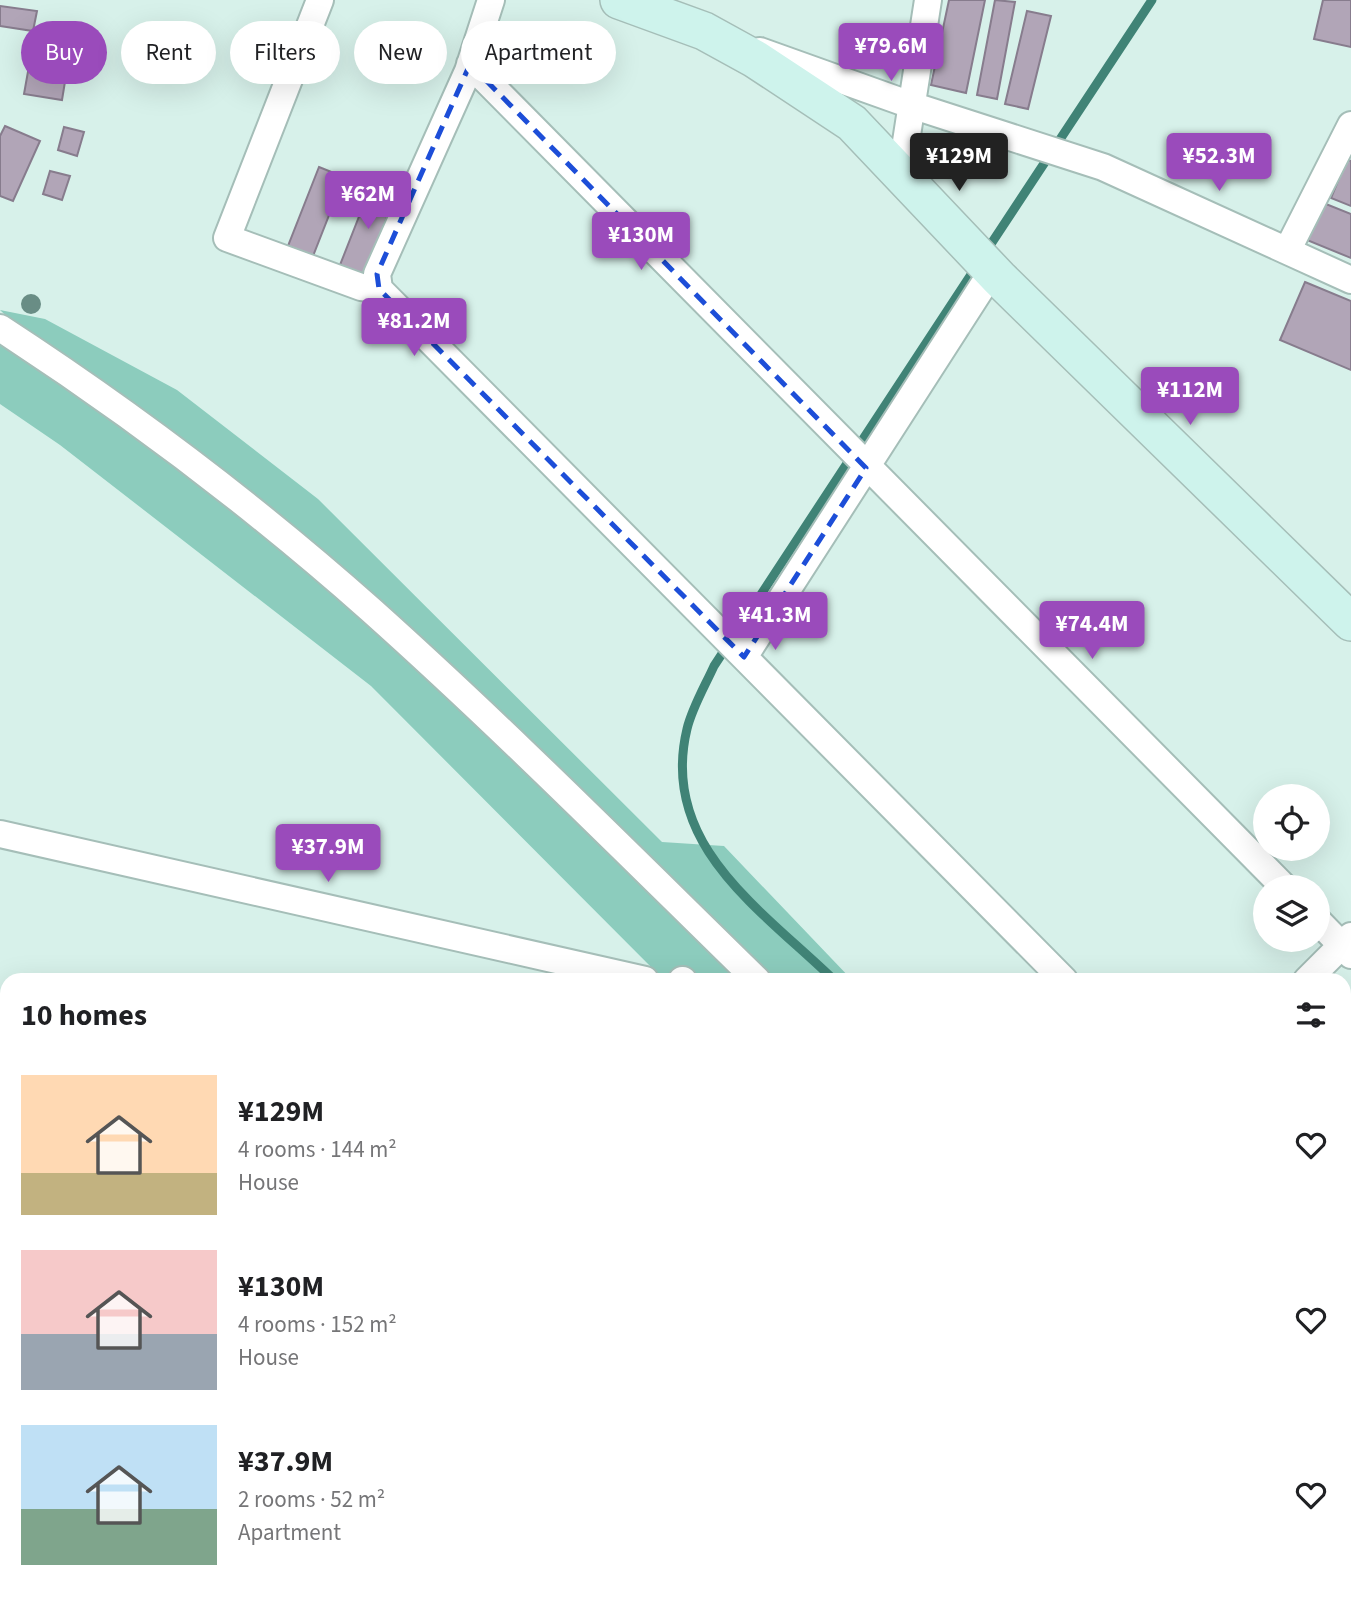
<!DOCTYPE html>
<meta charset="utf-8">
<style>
body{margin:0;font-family:"Source Sans 3",sans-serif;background:#f6f6f6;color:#202124;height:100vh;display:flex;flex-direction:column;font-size:26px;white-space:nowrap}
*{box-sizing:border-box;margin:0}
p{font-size:23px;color:#757577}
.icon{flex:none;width:38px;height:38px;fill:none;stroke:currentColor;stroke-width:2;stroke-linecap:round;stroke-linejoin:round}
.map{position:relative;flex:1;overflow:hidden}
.panel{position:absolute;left:0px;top:973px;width:1351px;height:625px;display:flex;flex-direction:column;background:#fff;border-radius:21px 21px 0 0;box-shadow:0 7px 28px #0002}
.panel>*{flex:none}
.guide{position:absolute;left:21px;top:21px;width:700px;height:63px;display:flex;gap:14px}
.buttons{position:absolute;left:1253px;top:784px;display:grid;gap:14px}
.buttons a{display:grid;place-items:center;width:77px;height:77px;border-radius:50%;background:#fff;box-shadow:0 7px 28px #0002;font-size:35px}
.price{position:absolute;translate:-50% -60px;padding:0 16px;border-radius:7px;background:#9a4bbb;color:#fff;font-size:23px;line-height:46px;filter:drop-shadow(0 2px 4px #0008)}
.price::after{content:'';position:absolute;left:50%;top:42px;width:21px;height:16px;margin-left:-10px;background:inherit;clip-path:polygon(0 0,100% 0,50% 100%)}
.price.selected{background:#222;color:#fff}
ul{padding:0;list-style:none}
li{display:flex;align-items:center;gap:21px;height:175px;padding:0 21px}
li span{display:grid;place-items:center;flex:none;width:196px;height:140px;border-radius:0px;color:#555}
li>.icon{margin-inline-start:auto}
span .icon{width:84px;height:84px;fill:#fffc;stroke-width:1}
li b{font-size:30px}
h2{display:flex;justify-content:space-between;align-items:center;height:84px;padding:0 21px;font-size:30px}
.chip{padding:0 24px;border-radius:32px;background:#fff;box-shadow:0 7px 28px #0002;font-size:24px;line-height:63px}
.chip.selected{background:#9a4bbb;color:#fff}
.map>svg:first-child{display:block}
.green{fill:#8cccbd}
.water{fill:#54b19e;stroke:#408376;stroke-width:2}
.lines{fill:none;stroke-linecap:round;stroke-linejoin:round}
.stream{stroke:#408376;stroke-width:9}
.building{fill:#b1a5b7;stroke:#877c8d;stroke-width:2}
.street-casing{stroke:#a5beb8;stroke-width:30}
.secondary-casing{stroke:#a5beb8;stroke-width:40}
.street{stroke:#fff;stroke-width:26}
.secondary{stroke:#cef3ec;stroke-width:37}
.tree{fill:#698d85}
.marked{fill:none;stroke:#1d4ed8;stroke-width:5;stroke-dasharray:14 9;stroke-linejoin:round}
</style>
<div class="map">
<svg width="1351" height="1597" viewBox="0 0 1351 1597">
<rect width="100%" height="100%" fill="#d7f1ea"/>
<path class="green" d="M0 310 45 319 177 390 318 499 662 842 724 846 852 980H664L371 686 60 445 0 404V329L73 379Z
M1344 1553 1351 1560V1597H1299L1293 1591H1344Z"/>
<path class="water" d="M0 1361 7 1366V1591H370L380 1597H0Z"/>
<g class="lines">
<path class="stream" d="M985 253 1152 0
M834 980C762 910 659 845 687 729 692 708 705 686 714 666L976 267
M1344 1480 1351 1486"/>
</g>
<path class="building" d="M949 0H985L966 93 931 85Z
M995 0 1015 2 997 99 977 95Z
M1323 0H1351V47L1314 39Z
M0 6 37 11 33 31 0 26Z
M1027 11 1051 16 1028 109 1005 104Z
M34 38 71 45 62 100 24 94Z
M5 126 40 141 13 201 0 196V136Z
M64 127 84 132 77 156 58 150Z
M1347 159 1351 161V206L1331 198Z
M319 167 344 177 313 256 288 246Z
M50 171 70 176 62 200 43 194Z
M371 186 395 196 365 275 340 265Z
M1316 200 1351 214V258L1302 238Z
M1305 282 1351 301V370L1280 340Z
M1349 1329 1351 1361 1344 1368V1334Z"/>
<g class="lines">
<g class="street-casing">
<path id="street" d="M320 0 227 238 361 287 379 289
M491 0 468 71 377 274 379 289 744 657
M760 51 911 105 1103 167 1351 280
M470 64 1284 887
M901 174 928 0
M1287 251 1351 125
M993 270 744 657 1064 980
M0 328C129 412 255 507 371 610 504 729 629 855 757 980
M0 834 645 980
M1318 921 1351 955
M682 980H683
M1307 980 1351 936
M0 1145 7 1146
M1344 1262 1351 1269
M1344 1514 1351 1520
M1344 1549 1351 1556
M891 1591 901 1597"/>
</g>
<g class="secondary-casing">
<path id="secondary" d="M619 0 704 31 755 59 852 123 999 278 1351 622"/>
</g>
<use href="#street" class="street"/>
<use href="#secondary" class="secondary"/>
</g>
<circle class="tree" cx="31" cy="304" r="10"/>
<path class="marked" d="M470 64 866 468 744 657 379 289 377 274Z"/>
</svg>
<div class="buttons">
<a><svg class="icon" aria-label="locate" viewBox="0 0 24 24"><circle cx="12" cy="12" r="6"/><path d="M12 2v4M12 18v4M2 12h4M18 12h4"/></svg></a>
<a><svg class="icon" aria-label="layers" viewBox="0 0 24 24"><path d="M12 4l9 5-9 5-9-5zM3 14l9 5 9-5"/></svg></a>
</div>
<b class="price" style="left:891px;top:83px">¥79.6M</b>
<b class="price selected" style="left:959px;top:193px">¥129M</b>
<b class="price" style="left:1219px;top:193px">¥52.3M</b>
<b class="price" style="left:368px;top:231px">¥62M</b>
<b class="price" style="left:641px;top:272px">¥130M</b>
<b class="price" style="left:414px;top:358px">¥81.2M</b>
<b class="price" style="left:1190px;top:427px">¥112M</b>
<b class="price" style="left:775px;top:652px">¥41.3M</b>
<b class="price" style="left:1092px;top:661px">¥74.4M</b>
<b class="price" style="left:328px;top:884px">¥37.9M</b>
<div class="guide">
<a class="chip selected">Buy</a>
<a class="chip">Rent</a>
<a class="chip">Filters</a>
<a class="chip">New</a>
<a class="chip">Apartment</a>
</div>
<section class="panel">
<h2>10 homes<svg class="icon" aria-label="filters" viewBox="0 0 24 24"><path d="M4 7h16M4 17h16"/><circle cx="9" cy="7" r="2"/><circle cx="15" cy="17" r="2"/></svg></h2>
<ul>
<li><span style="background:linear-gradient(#ffd9b3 70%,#c2b280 0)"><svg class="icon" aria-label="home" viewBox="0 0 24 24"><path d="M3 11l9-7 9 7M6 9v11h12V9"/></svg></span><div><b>¥129M</b><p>4 rooms · 144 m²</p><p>House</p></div><svg class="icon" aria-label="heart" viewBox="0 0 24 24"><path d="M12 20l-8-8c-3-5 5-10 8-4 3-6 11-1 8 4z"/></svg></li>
<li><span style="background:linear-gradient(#f6c9c9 60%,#9aa5b1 0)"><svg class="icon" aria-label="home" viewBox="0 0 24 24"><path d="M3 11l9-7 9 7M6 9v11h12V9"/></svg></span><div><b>¥130M</b><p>4 rooms · 152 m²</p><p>House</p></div><svg class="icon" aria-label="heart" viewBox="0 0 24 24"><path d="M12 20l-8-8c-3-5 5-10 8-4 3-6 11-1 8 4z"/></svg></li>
<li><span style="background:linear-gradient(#bfe0f5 60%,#7fa58c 0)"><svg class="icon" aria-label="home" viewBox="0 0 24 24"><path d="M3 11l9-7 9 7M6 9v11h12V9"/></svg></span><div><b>¥37.9M</b><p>2 rooms · 52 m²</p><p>Apartment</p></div><svg class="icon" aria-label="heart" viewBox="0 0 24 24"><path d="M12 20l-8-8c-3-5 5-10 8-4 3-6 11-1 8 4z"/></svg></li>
</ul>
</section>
</div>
